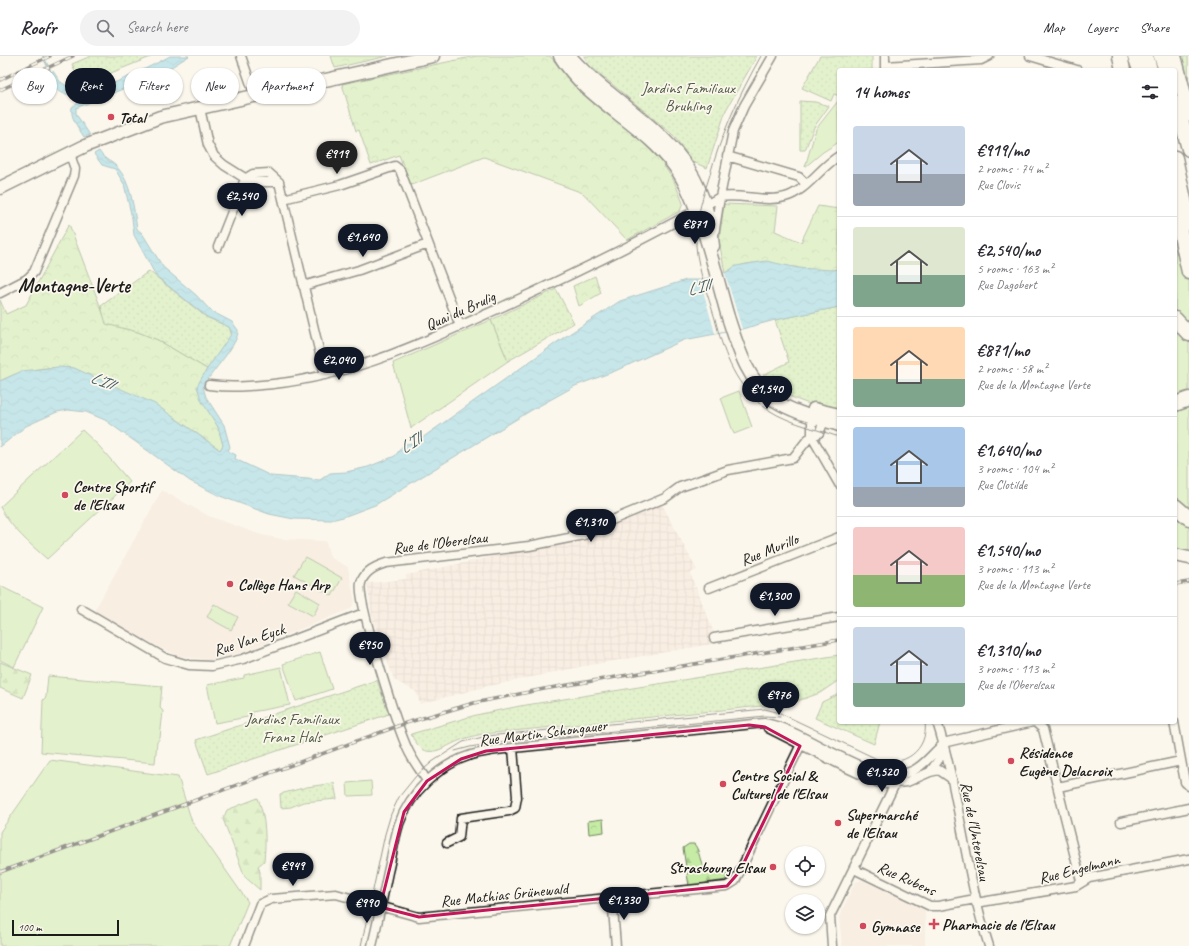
<!DOCTYPE html>
<meta charset="utf-8">
<style>
body{margin:0;font-family:Caveat,sans-serif;background:#f2f2f3;color:#2b2b33;height:100vh;display:flex;flex-direction:column;font-size:15px;white-space:nowrap}
*{box-sizing:border-box;margin:0}
p{font-size:13px;color:#7c7c81}
.icon{flex:none;width:22px;height:22px;fill:none;stroke:currentColor;stroke-width:2;stroke-linecap:round;stroke-linejoin:round}
.map{position:relative;flex:1;overflow:hidden}
.details{position:absolute;left:837px;top:12px;width:340px;height:656px;display:flex;flex-direction:column;background:#fff;border-radius:4px;box-shadow:0 1px 3px #0004}
.details>*{flex:none}
.hud{position:absolute;left:12px;top:12px;width:380px;height:36px;display:flex;gap:8px}
.controls{position:absolute;left:785px;top:790px;display:grid;gap:8px}
.controls a{display:grid;place-items:center;width:40px;height:40px;border-radius:50%;background:#fff;box-shadow:0 1px 3px #0004;font-size:20px}
.scale{position:absolute;left:12px;bottom:10px;width:107px;box-sizing:border-box;padding-left:4px;border:2px solid #1c1c1c;border-top:0;font-size:11px;line-height:14px;white-space:nowrap;color:#1c1c1c;-webkit-text-stroke:3px #fbf7ec;paint-order:stroke}
.price{position:absolute;translate:-50% -34px;padding:0 9px;border-radius:14px;background:#111827;color:#fff;font-size:13px;line-height:26px;filter:drop-shadow(0 1px 2px #0008)}
.price::after{content:'';position:absolute;left:50%;top:24px;width:12px;height:9px;margin-left:-6px;background:inherit;clip-path:polygon(0 0,100% 0,50% 100%)}
.price.on{background:#222;color:#fff}
ul{padding:0;list-style:none}
li{display:flex;align-items:center;gap:12px;height:100px;padding:0 16px}
li+li{border-top:1px solid #e1e1e2}
li span{display:grid;place-items:center;flex:none;width:112px;height:80px;border-radius:4px;color:#555}
li>.icon{margin-inline-start:auto}
span .icon{width:48px;height:48px;fill:#fffc;stroke-width:1}
li b{font-size:17px}
h2{display:flex;justify-content:space-between;align-items:center;height:48px;padding:0 16px;font-size:17px}
.pill{padding:0 14px;border-radius:18px;background:#fff;box-shadow:0 1px 3px #0004;font-size:14px;line-height:36px}
.pill.on{background:#111827;color:#fff}
header{display:flex;align-items:center;gap:24px;box-sizing:border-box;height:56px;padding:0 20px;background:#fff;border-bottom:1px solid #e1e1e2}
header strong{font-size:19px}
nav{display:flex;gap:22px;margin-inline-start:auto;font-size:14px}
.search{width:280px;height:36px;background:#f2f2f3;display:flex;align-items:center;gap:10px;box-sizing:border-box;padding:0 14px;border-radius:22px;color:#7c7c81;font-size:15px}
.map>svg:first-child{display:block}
.built{fill:#f5e2d6}
.industrial{fill:url(#industrial-grid)}
.grass{fill:#c5eba5;stroke:#708460}
.forest{fill:url(#forest-firs);stroke:#708460}
.park{fill:url(#park-crowns);stroke:#708460}
.garden{fill:url(#garden-dots);stroke:#708460}
.water{fill:url(#water-waves);stroke:#5b8995}
.pier{fill:#fbf7ec}
.lines{fill:none;stroke-linecap:round;stroke-linejoin:round}
.stream{stroke:#5b8995;stroke-width:2}
.minor-casing{stroke:#1c1c1c;stroke-width:11}
.secondary-casing{stroke:#1c1c1c;stroke-width:15}
.trunk-casing{stroke:#1c1c1c;stroke-width:17}
.minor{stroke:#fbf7ec;stroke-width:8}
.secondary{stroke:#fbf7ec;stroke-width:12}
.trunk{stroke:#fbf7ec;stroke-width:14}
.tram{stroke:#1c1c1c;stroke-width:1}
.rail-casing{stroke:#1c1c1c;stroke-width:3.5}
.rail{stroke:#fbf7ec;stroke-width:2;stroke-dasharray:6;stroke-linecap:butt}
.marked{fill:none;stroke:#c2185b;stroke-width:3;stroke-linejoin:round}
.poi-dot{fill:#d1495b;stroke:#fbf7ec;stroke-width:1.5}
.labels{text-anchor:middle;stroke-width:3.5;stroke-linejoin:round;paint-order:stroke}
.park-label{font-size:16px;fill:#4f5a45;stroke:#fbf7ec}
.poi-label{font-size:16px;font-weight:bold;fill:#1c1c1c;stroke:#fbf7ec;text-anchor:start}
.street-label{font-size:16px;fill:#1c1c1c;stroke:#fbf7ec}
.water-label{font-size:17px;font-style:italic;fill:#415b62;stroke:#fbf7ec}
.district-label{font-size:20px;font-weight:bold;fill:#1c1c1c;stroke:#fbf7ec}
</style>
<header>
<strong>Roofr</strong>
<div class="search"><svg class="icon" aria-label="search" viewBox="0 0 24 24"><circle cx="10" cy="10" r="6"/><path d="M15 15l6 6"/></svg>Search here</div>
<nav><a>Map</a><a>Layers</a><a>Share</a></nav>
</header>
<div class="map">
<svg width="1189" height="890" viewBox="0 0 1189 890">
<defs>
<pattern id="industrial-grid" width="8" height="8" patternUnits="userSpaceOnUse"><rect width="8" height="8" fill="#f5e2d6"/><path d="M0 4h8M4 0v8" fill="none" stroke="#d1c1b7"/></pattern>
<pattern id="forest-firs" width="22" height="20" patternUnits="userSpaceOnUse"><rect width="22" height="20" fill="#c5eba5"/><path d="M5 1l3.5 6h-7zM16 11l3.5 6h-7z" fill="#a9c98d"/></pattern>
<pattern id="park-crowns" width="20" height="18" patternUnits="userSpaceOnUse"><rect width="20" height="18" fill="#c5eba5"/><path d="M2 6a3 3 0 1 1 6 0M12 15a3 3 0 1 1 6 0" fill="none" stroke="#a9c98d"/></pattern>
<pattern id="garden-dots" width="8" height="8" patternUnits="userSpaceOnUse"><rect width="8" height="8" fill="#c5eba5"/><path d="M2 2h.1M6 6h.1" fill="none" stroke="#a9c98d" stroke-width="1.8" stroke-linecap="round"/></pattern>
<pattern id="water-waves" width="16" height="10" patternUnits="userSpaceOnUse"><rect width="16" height="10" fill="#85d1e5"/><path d="M0 5q4-4 8 0t8 0" fill="none" stroke="#72b3c4"/></pattern>
</defs>
<rect width="100%" height="100%" fill="#fbf7ec"/>
<filter id="ink" filterUnits="userSpaceOnUse"><feTurbulence type="fractalNoise" baseFrequency=".025" numOctaves="2"/><feDisplacementMap in="SourceGraphic" scale="8" xChannelSelector="R" yChannelSelector="G"/><feConvolveMatrix kernelMatrix="1 2 1 2 8 2 1 2 1" color-interpolation-filters="sRGB"/></filter>
<g filter="url(#ink)">
<path class="built" d="M162 434 209 460 262 479 283 483 326 485 330 501 348 511 355 546 351 553 240 597 210 604 179 600 161 592 94 555Z
M862 824 925 854V890H842L839 861 855 826Z"/>
<path class="industrial" d="M662 448 697 514 690 517 695 529 691 532 696 531 718 587 580 611 485 631 420 648 416 636 394 624 373 564 367 529 368 527 406 523V519L591 480Z"/>
<path class="grass" d="M1178 0H1188L1189 44Z
M838 45 839 86 823 96 805 111 816 73Z
M1189 161V496L1175 494V162Z
M491 264 508 305 411 372 393 307Z
M739 335 752 371 734 378 721 342Z
M82 374 99 390 130 426 47 503C30 488 11 472 0 451Z
M305 501 342 522 332 540 294 519Z
M0 530 43 551 14 611 0 604Z
M296 533 320 547 313 560 288 546Z
M214 548 238 561 231 574 207 561Z
M320 596 332 633 296 645 283 608Z
M281 611 290 649 252 656 253 660 215 667 207 629 244 622V619Z
M48 620 162 630 160 652 163 655 160 682 157 686 155 707 41 696 43 644 46 641Z
M50 704 178 721 192 766 248 846 230 890H0V776Z
M371 725 372 739 348 740 347 727Z"/>
<path class="forest" d="M0 606 32 619 23 642 0 632Z
M258 742C266 763 266 784 264 805L258 810 260 816V834L245 821 223 763 227 754Z
M689 788H694C703 798 696 813 716 817L724 812 727 815 726 824 689 830 683 792Z"/>
<path class="park" d="M331 0H388L335 12Z
M476 0H550L573 28 644 87 661 105 674 125 683 147 680 155 627 184 583 137 484 101 411 129 399 99 371 109 359 74 356 75 342 28Z
M724 148 778 150 775 175 801 186 818 150 839 153V213C801 222 761 192 725 217L719 185Z
M69 168 107 268 138 276 158 284 207 313 197 331 218 371 223 389 220 394 175 362 74 312C49 310 23 313 0 325V244L6 258 26 249Z
M595 220 601 237 579 250 573 230Z
M603 763 604 776 589 778 588 765Z"/>
<path class="garden" d="M91 0H153L81 29 72 8Z
M584 0H757L726 54 707 112 693 106 673 79 589 9Z
M820 0H872V14H839V40L834 38 831 45 802 32Z
M800 45 815 46 829 50 814 71 805 94H800Z
M149 215 206 261 229 271 232 280 207 313 158 284 138 276 106 268 101 250Z
M556 233 574 267 508 305 491 264Z
M839 251V355C804 347 789 345 763 319L789 306 775 264Z
M839 599V624L820 637 792 647 483 678C473 680 465 682 456 686 435 696 424 704 411 678L476 659 520 650Z
M377 624 389 658 208 718 196 684Z
M839 638V666H880L874 688 815 662 822 646Z
M334 727 337 743 303 746 291 751 281 752 280 738 307 731Z"/>
<path class="water" d="M170 0H189L160 18 76 52V58L90 79 84 81C78 71 70 62 72 51L85 43V41C63 37 56 41 47 18L53 15C61 27 59 26 72 32 75 34 79 36 83 36 100 36 154 9 170 0Z
M99 95C106 106 111 104 117 111 131 126 134 153 137 173L142 177 163 211 196 239 211 255 232 266 238 274C240 287 210 317 203 331L206 341 224 369 230 391 228 395 236 399 235 403 271 420 320 424 330 417 346 416 368 411 395 400 404 388 415 387 563 282 620 245 686 224H700L725 217 736 210 766 205 798 212 833 214 839 213V251L775 264 742 273 684 284 615 315 575 330 530 355 375 449 343 461 331 464 294 463 269 458 220 440 190 425 105 364 86 356 68 354 57 356 26 370 0 391V325L22 315 58 311 74 312 155 348 220 394 223 389 218 371 201 344 197 330 207 313 232 277 229 271 207 261 156 220 134 179 132 162 124 128 115 113 102 109 94 98Z"/>
<path class="pier" d="M725 217 742 273 715 277 700 224Z"/>
<g class="lines">
<path class="stream" d="M43 0 51 17"/>
<g class="minor-casing">
<path id="minor" d="M241 0 255 40
M885 0V14
M1030 0 1077 14
M885 10 981 4 989 0
M200 52 208 89 214 100 224 109 251 126H279
M727 100 799 121 806 128
M245 123 253 118 269 117 279 126 325 319
M283 143 340 129 395 110 400 114 460 270
M714 179 720 141C740 137 766 147 785 141 807 135 820 111 839 100
M218 191 245 123
M303 230 359 214 428 188
M0 237 27 223 34 216 74 120 75 113 70 98
M209 329C231 332 251 330 273 328 355 319 430 284 504 250 578 216 650 181 720 141L733 75 744 50 773 0
M819 362 812 367V381L839 428
M573 478 588 471 603 466
M709 532 839 481
M81 553 165 602 189 609 212 610 243 603 364 557
M714 582 839 561
M937 666C960 739 965 817 989 890
M1035 666 1043 673 1081 825
M1174 666 1185 726 1189 730
M768 672 847 712 877 726 886 728 907 726 930 716 939 703 944 689
M930 716 939 714 952 723
M427 725C421 715 413 705 408 694 398 673 356 543 361 527 364 516 376 510 386 507L529 490 584 479 598 473 612 464 665 442 680 431 692 427 728 414 793 402 808 383 819 377 826 361
M1058 731 1181 705
M1121 766 1189 752
M447 787 459 781 461 762 509 755 515 752 517 741 513 692
M855 810 858 815 930 850H939L975 843
M612 841 616 890
M976 847 1076 830 1089 822 1189 803
M244 890 260 848 271 843 336 838 419 861 727 830 735 825 740 815 804 682
M372 890C378 865 383 840 388 816 392 800 394 784 399 768 410 736 439 709 471 699 485 695 499 694 513 692L764 667C806 673 873 733 912 715 926 709 934 694 947 686L1033 666
M832 890 830 860 895 728"/>
</g>
<g class="secondary-casing">
<path id="secondary" d="M560 0C588 46 643 67 675 111 701 148 715 217 728 261 738 291 747 325 774 344 794 357 817 362 839 369
M570 0C584 17 600 29 617 43 672 87 706 115 713 190
M0 132 85 90 160 61 433 0
M814 353 839 359
M1175 499 1189 502"/>
</g>
<g class="trunk-casing">
<path id="trunk" d="M1120 0 1123 14
M1135 0 1140 14
M1146 0 1150 14
M1161 0 1166 14
M1174 0 1189 58
M1177 48 1189 93
M1175 102 1189 167
M1175 152 1189 216
M1175 263 1189 278
M1175 348 1189 343
M1175 450 1189 462"/>
</g>
<use href="#minor" class="minor"/>
<use href="#secondary" class="secondary"/>
<use href="#trunk" class="trunk"/>
<path class="tram" d="M761 0C738 41 721 79 708 125 701 146 695 167 696 190 698 214 708 239 715 263 723 294 733 325 759 347 782 366 811 371 839 381
M455 695 470 691 494 687 765 660 780 661
M361 890 385 778 391 758 399 741 416 720 432 706 463 686 487 680 765 653 780 657 877 703C903 713 929 694 925 666"/>
<g class="rail-casing">
<path id="rail" d="M0 24 50 0
M0 34 73 0
M1175 528 1189 526
M0 816 406 667 474 647 544 633 839 584"/>
</g>
<use href="#rail" class="rail"/>
</g>
</g>
<path d="M0 0H1189V890H0ZM749 669 765 671 800 690 740 815 727 830 419 861 380 851 404 756 427 725 461 703 486 695Z" fill="#fbf7ec" fill-opacity=".55" fill-rule="evenodd"/>
<path class="marked" d="M749 669 765 671 800 690 740 815 727 830 419 861 380 851 404 756 427 725 461 703 486 695Z"/>
<g class="poi-dot">
<circle cx="111" cy="61" r="4"/>
<circle cx="65" cy="439" r="4"/>
<circle cx="230" cy="528" r="4"/>
<circle cx="1011" cy="705" r="4"/>
<circle cx="723" cy="728" r="4"/>
<circle cx="838" cy="767" r="4"/>
<circle cx="773" cy="811" r="4"/>
<path d="M932 862h4v4h4v4h-4v4h-4v-4h-4v-4h4z"/>
<circle cx="863" cy="870" r="4"/>
</g>
<g class="labels">
<g class="park-label">
<text x="688" y="37">Jardins Familiaux<tspan x="688" dy="18">Bruhling</tspan></text>
<text x="292" y="668">Jardins Familiaux<tspan x="292" dy="18">Franz Hals</tspan></text>
</g>
<g class="poi-label">
<text x="119" y="67">Total</text>
<text x="73" y="436">Centre Sportif<tspan x="73" dy="18">de l'Elsau</tspan></text>
<text x="238" y="534">Collège Hans Arp</text>
<text x="1019" y="702">Résidence<tspan x="1019" dy="18">Eugène Delacroix</tspan></text>
<text x="731" y="725">Centre Social &amp;<tspan x="731" dy="18">Culturel de l'Elsau</tspan></text>
<text x="846" y="764">Supermarché<tspan x="846" dy="18">de l'Elsau</tspan></text>
<text x="765" y="817" text-anchor="end">Strasbourg Elsau</text>
<text x="942" y="874">Pharmacie de l'Elsau</text>
<text x="871" y="876">Gymnase</text>
</g>
<g class="street-label">
<text transform="translate(460 254) rotate(-24)" y="6">Quai du Brulig</text>
<text transform="translate(440 486) rotate(-7)" y="6">Rue de l'Oberelsau</text>
<text transform="translate(769 493) rotate(-22)" y="6">Rue Murillo</text>
<text transform="translate(249 583) rotate(-18)" y="6">Rue Van Eyck</text>
<text transform="translate(543 676) rotate(-7)" y="6">Rue Martin Schongauer</text>
<text transform="translate(976 775) rotate(79)" y="6">Rue de l'Unterelsau</text>
<text transform="translate(1079 812) rotate(-14)" y="6">Rue Engelmann</text>
<text transform="translate(907 822) rotate(24)" y="6">Rue Rubens</text>
<text transform="translate(504 838) rotate(-6)" y="6">Rue Mathias Grünewald</text>
</g>
<g class="water-label">
<text transform="translate(698 231) rotate(-14)" y="6">L'Ill</text>
<text transform="translate(102 324) rotate(23)" y="6">L'Ill</text>
<text transform="translate(410 387) rotate(-33)" y="6">L'Ill</text>
</g>
<g class="district-label">
<text x="74" y="236">Montagne-Verte</text>
</g>
</g>
</svg>
<div class="controls">
<a><svg class="icon" aria-label="locate" viewBox="0 0 24 24"><circle cx="12" cy="12" r="6"/><path d="M12 2v4M12 18v4M2 12h4M18 12h4"/></svg></a>
<a><svg class="icon" aria-label="layers" viewBox="0 0 24 24"><path d="M12 4l9 5-9 5-9-5zM3 14l9 5 9-5"/></svg></a>
</div>
<div class="scale">100 m</div>
<b class="price on" style="left:337px;top:119px">€919</b>
<b class="price" style="left:242px;top:161px">€2,540</b>
<b class="price" style="left:695px;top:189px">€871</b>
<b class="price" style="left:363px;top:202px">€1,640</b>
<b class="price" style="left:339px;top:325px">€2,040</b>
<b class="price" style="left:767px;top:354px">€1,540</b>
<b class="price" style="left:591px;top:487px">€1,310</b>
<b class="price" style="left:775px;top:561px">€1,300</b>
<b class="price" style="left:370px;top:610px">€950</b>
<b class="price" style="left:779px;top:660px">€976</b>
<b class="price" style="left:882px;top:737px">€1,520</b>
<b class="price" style="left:293px;top:831px">€949</b>
<b class="price" style="left:624px;top:865px">€1,330</b>
<b class="price" style="left:367px;top:868px">€990</b>
<div class="hud">
<a class="pill">Buy</a>
<a class="pill on">Rent</a>
<a class="pill">Filters</a>
<a class="pill">New</a>
<a class="pill">Apartment</a>
</div>
<section class="details">
<h2>14 homes<svg class="icon" aria-label="filters" viewBox="0 0 24 24"><path d="M4 7h16M4 17h16"/><circle cx="9" cy="7" r="2"/><circle cx="15" cy="17" r="2"/></svg></h2>
<ul>
<li><span style="background:linear-gradient(#c9d6e8 60%,#9aa5b1 0)"><svg class="icon" aria-label="home" viewBox="0 0 24 24"><path d="M3 11l9-7 9 7M6 9v11h12V9"/></svg></span><div><b>€919/mo</b><p>2 rooms · 74 m²</p><p>Rue Clovis</p></div></li>
<li><span style="background:linear-gradient(#dfe7d0 60%,#7fa58c 0)"><svg class="icon" aria-label="home" viewBox="0 0 24 24"><path d="M3 11l9-7 9 7M6 9v11h12V9"/></svg></span><div><b>€2,540/mo</b><p>5 rooms · 163 m²</p><p>Rue Dagobert</p></div></li>
<li><span style="background:linear-gradient(#ffd9b3 65%,#7fa58c 0)"><svg class="icon" aria-label="home" viewBox="0 0 24 24"><path d="M3 11l9-7 9 7M6 9v11h12V9"/></svg></span><div><b>€871/mo</b><p>2 rooms · 58 m²</p><p>Rue de la Montagne Verte</p></div></li>
<li><span style="background:linear-gradient(#a9c7e8 75%,#9aa5b1 0)"><svg class="icon" aria-label="home" viewBox="0 0 24 24"><path d="M3 11l9-7 9 7M6 9v11h12V9"/></svg></span><div><b>€1,640/mo</b><p>3 rooms · 104 m²</p><p>Rue Clotilde</p></div></li>
<li><span style="background:linear-gradient(#f6c9c9 60%,#8fb573 0)"><svg class="icon" aria-label="home" viewBox="0 0 24 24"><path d="M3 11l9-7 9 7M6 9v11h12V9"/></svg></span><div><b>€1,540/mo</b><p>3 rooms · 113 m²</p><p>Rue de la Montagne Verte</p></div></li>
<li><span style="background:linear-gradient(#c9d6e8 70%,#7fa58c 0)"><svg class="icon" aria-label="home" viewBox="0 0 24 24"><path d="M3 11l9-7 9 7M6 9v11h12V9"/></svg></span><div><b>€1,310/mo</b><p>3 rooms · 113 m²</p><p>Rue de l'Oberelsau</p></div></li>
</ul>
</section>
</div>
